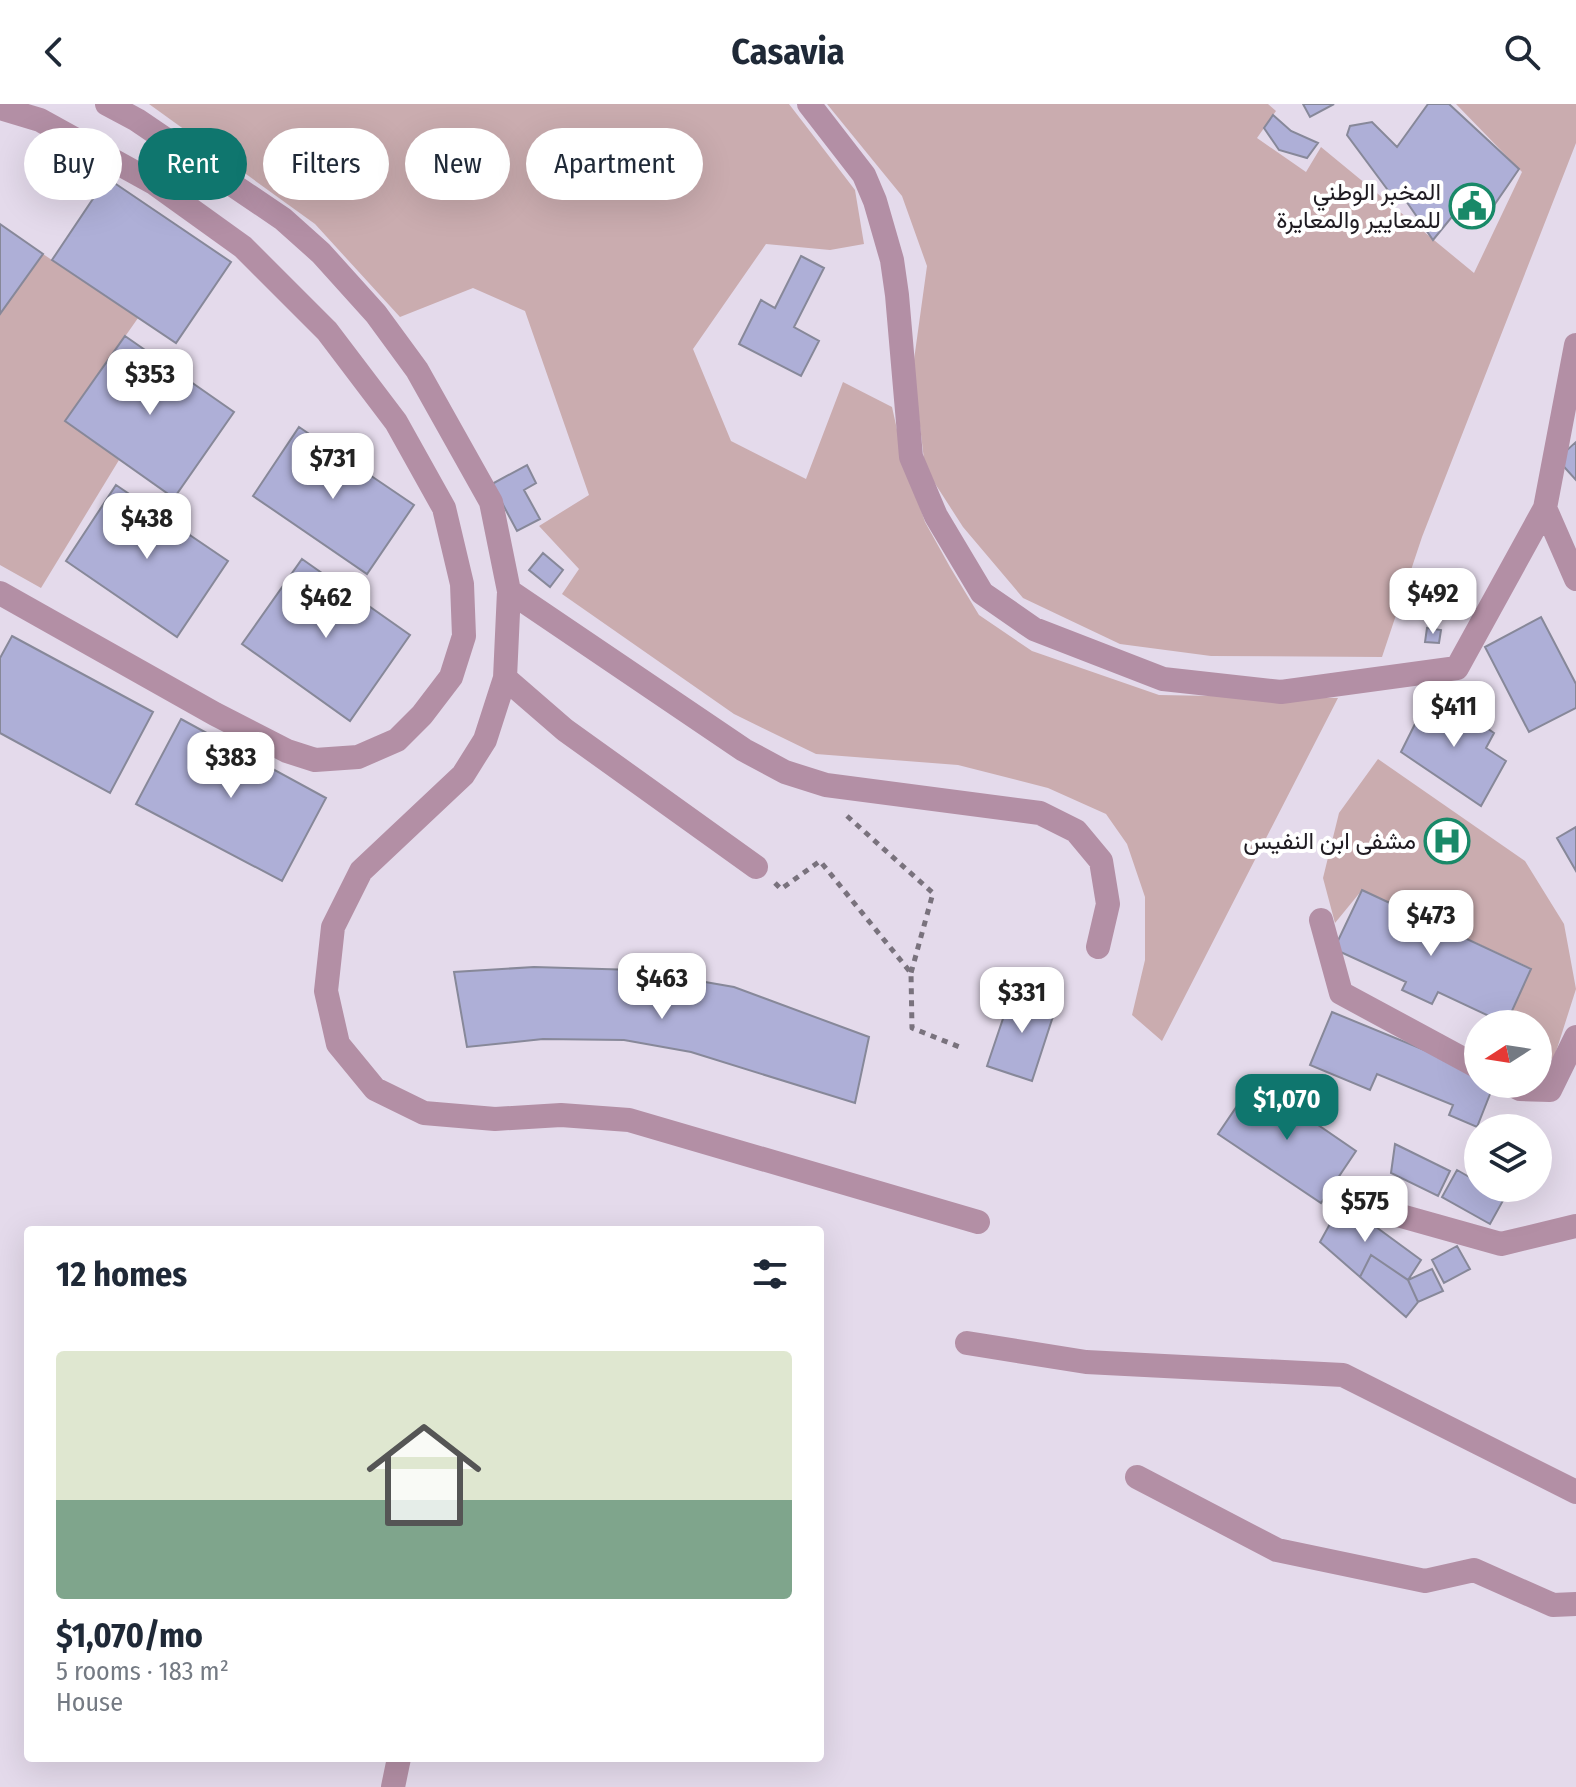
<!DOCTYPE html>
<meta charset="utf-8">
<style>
body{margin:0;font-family:"Fira Sans Condensed",Vazirmatn,sans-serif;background:#f6f6f7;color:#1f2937;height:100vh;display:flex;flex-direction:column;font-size:30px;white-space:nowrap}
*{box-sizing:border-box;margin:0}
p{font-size:26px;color:#747a83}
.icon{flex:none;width:44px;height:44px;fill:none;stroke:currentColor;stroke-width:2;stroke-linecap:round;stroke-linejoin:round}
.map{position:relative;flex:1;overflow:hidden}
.details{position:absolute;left:24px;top:1122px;width:800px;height:536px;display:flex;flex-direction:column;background:#fff;border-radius:8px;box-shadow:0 8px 32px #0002}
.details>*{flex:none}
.banner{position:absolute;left:24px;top:24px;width:800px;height:72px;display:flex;gap:16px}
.needle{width:52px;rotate:258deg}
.tools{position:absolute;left:1464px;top:906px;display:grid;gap:16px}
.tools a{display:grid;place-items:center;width:88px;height:88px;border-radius:50%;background:#fff;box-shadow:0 8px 32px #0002;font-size:40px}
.price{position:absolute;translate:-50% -68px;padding:0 18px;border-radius:16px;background:#fff;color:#222;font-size:26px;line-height:52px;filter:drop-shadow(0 2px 4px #0008)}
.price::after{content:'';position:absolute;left:50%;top:48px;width:24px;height:18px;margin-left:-12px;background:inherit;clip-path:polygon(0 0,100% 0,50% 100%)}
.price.current{background:#0f766e;color:#fff}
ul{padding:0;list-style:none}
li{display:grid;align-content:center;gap:16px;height:424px;padding:0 32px}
li span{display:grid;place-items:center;height:248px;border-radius:8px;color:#555}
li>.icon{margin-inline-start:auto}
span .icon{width:144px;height:144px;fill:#fffc;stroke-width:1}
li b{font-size:34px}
h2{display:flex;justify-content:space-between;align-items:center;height:96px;padding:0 32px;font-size:34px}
.tag{padding:0 28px;border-radius:36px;background:#fff;box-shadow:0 8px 32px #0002;font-size:28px;line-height:72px}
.tag.current{background:#0f766e;color:#fff}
header{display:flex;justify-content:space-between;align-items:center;height:104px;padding:0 32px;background:#fff;font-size:36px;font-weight:700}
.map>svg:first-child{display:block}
.green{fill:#caacaf}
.building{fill:#aeafd7;stroke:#878899;stroke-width:2}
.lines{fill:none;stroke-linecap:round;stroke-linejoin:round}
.path{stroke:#79727d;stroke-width:5;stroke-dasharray:6 6;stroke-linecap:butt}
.minor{stroke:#b38fa5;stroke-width:24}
.labels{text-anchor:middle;stroke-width:8;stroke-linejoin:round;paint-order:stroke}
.poi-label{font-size:24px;fill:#1f1b21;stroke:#fff;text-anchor:end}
</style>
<header><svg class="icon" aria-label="back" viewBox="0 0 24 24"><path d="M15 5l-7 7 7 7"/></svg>Casavia<svg class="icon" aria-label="search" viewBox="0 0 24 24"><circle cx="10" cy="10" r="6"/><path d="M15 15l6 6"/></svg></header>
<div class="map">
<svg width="1576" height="1683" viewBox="0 0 1576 1683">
<rect width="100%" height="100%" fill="#e4daeb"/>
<path class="green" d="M149 0H789L855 86 864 140 830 146 766 140 693 245 731 337 806 375 843 278 892 303 902 348 925 418 950 463 979 511 1032 547 1159 591 1338 594 1162 937 1132 911 1145 856V793L1127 740 1106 710 1048 684 958 661 816 650 734 610 562 490 579 465 539 422 589 391 525 207 473 184 400 213 315 120Z
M827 0H1268L1276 7 1257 34 1306 68 1321 43 1474 169 1522 68 1456 0H1576V39L1422 433 1382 553 1211 552 1120 540 1023 494 963 423 925 364 913 263 927 162 902 92Z
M43 150 138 214 66 317 119 356 41 484 0 461V210Z
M1378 655 1525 757 1564 820 1576 885 1554 954 1538 958V920H1506L1531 864 1362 786 1335 819 1323 774 1339 709Z"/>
<path class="building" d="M1303 0H1334L1310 13Z
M1428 0H1449L1519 65 1486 113 1464 98 1433 136 1404 94 1390 89 1347 31 1350 22 1372 18 1397 43Z
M1273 11 1291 27 1318 39 1307 54 1279 46 1264 24Z
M107 74 231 158 176 239 52 156Z
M0 120 43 150 0 210Z
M801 152 824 164 794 223 819 237 801 272 739 240 761 196 775 204Z
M125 232 234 308 174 394 65 317Z
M299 323 414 401 367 470 253 392Z
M1576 338V376L1557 355Z
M527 361 536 379 524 386 540 415 517 427 492 380Z
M116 381 228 457 177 533 66 457Z
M543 449 563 466 550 483 529 466Z
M302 455 410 531 350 617 242 540Z
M1541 513 1576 580V604L1529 628 1485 543Z
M1427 524 1441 526 1439 539 1425 538Z
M12 532 153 608 110 689 0 629V554Z
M1432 586 1494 629 1486 644 1506 657 1481 702 1401 648Z
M181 615 326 694 282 777 136 700Z
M1576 723V767L1557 734Z
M1362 786 1531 865 1506 920 1438 888 1432 900 1402 886 1406 878 1334 845Z
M534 863 636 866 734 883 869 933 855 999 691 948 624 936 543 935 467 943 454 868Z
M1013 885 1057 900 1032 977 987 962Z
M1332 908 1478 968V980H1494L1477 1023 1449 1011 1453 1001 1377 970 1370 986 1310 961Z
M1254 977 1356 1047 1321 1099 1218 1030Z
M1395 1040 1450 1067 1438 1092 1391 1069Z
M1457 1066 1478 1078V1084H1489L1505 1093 1490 1120 1442 1093Z
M1342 1098 1421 1156 1408 1176 1371 1151 1360 1173 1320 1138Z
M1457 1142 1470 1165 1444 1179 1432 1156Z
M1371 1151 1408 1176 1418 1198 1406 1213 1360 1173Z
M1432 1165 1443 1187 1418 1198 1408 1176Z"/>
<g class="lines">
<path class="path" d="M847 712 933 789 911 869
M775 779 781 785 820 757 911 869 912 924 962 944"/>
<path class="minor" d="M107 0 137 16 283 115 321 149 376 210 417 266 491 398 509 487 505 574 485 636 463 671 361 767 333 823 326 887 338 940 375 985 424 1009 495 1015 561 1011 629 1016 978 1118
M809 0 864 71 875 97 892 156 897 191 911 353 936 412 982 489 1034 525 1163 575 1281 588 1457 564 1545 404
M0 4 40 16 154 79 243 143 327 227 396 318 444 404 462 480 464 532 451 573 422 611 397 636 358 653 315 656 287 647 215 610 0 489
M1576 241 1545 404 1576 475
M509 487 744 646 785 668 826 681 1040 709 1076 727 1101 757 1108 800 1098 843
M505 574 565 626 756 763
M1321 816 1341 889 1478 963
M1510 980 1520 985 1550 986 1576 933
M1394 1110 1501 1140 1576 1122
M967 1239 1086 1258 1343 1271 1576 1388
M1137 1373 1277 1446 1425 1477 1474 1466 1553 1501 1576 1500
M393 1683 399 1654"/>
</g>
<defs>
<g id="civic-ring" transform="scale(2.3)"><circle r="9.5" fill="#fff" stroke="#198968" stroke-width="1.5"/><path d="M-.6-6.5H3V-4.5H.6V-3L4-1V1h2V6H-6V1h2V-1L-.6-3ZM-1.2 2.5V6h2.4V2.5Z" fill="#198968"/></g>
<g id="hospital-ring" transform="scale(2.3)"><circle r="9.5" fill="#fff" stroke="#198968" stroke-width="1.5"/><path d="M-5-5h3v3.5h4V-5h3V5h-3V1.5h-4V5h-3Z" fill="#198968"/></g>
</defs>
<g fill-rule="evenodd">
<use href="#civic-ring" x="1472" y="102"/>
<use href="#hospital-ring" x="1447" y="737"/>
</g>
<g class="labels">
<g class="poi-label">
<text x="1441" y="96">المخبر الوطني<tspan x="1441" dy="28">للمعايير والمعايرة</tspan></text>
<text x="1416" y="745">مشفى ابن النفيس</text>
</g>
</g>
</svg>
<div class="tools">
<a><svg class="needle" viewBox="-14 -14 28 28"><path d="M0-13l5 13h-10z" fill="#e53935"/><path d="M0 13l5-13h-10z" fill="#747a83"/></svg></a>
<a><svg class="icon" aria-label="layers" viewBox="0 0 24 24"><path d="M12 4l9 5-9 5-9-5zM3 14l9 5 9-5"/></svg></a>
</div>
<b class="price" style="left:150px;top:313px">$353</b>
<b class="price" style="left:333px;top:397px">$731</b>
<b class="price" style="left:147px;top:457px">$438</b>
<b class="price" style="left:1433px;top:532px">$492</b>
<b class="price" style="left:326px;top:536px">$462</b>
<b class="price" style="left:1454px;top:645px">$411</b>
<b class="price" style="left:231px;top:696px">$383</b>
<b class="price" style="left:1431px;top:854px">$473</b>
<b class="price" style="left:662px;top:917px">$463</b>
<b class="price" style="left:1022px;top:931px">$331</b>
<b class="price current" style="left:1287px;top:1038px">$1,070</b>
<b class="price" style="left:1365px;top:1140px">$575</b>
<div class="banner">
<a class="tag">Buy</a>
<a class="tag current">Rent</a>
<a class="tag">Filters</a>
<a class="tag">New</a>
<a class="tag">Apartment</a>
</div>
<section class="details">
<h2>12 homes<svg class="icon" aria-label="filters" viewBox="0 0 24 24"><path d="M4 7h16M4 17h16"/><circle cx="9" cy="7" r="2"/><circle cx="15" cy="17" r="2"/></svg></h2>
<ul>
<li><span style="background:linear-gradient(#dfe7d0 60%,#7fa58c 0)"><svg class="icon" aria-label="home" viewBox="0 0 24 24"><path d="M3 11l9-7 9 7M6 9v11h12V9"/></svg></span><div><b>$1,070/mo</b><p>5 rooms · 183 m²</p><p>House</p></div></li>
</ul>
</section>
</div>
